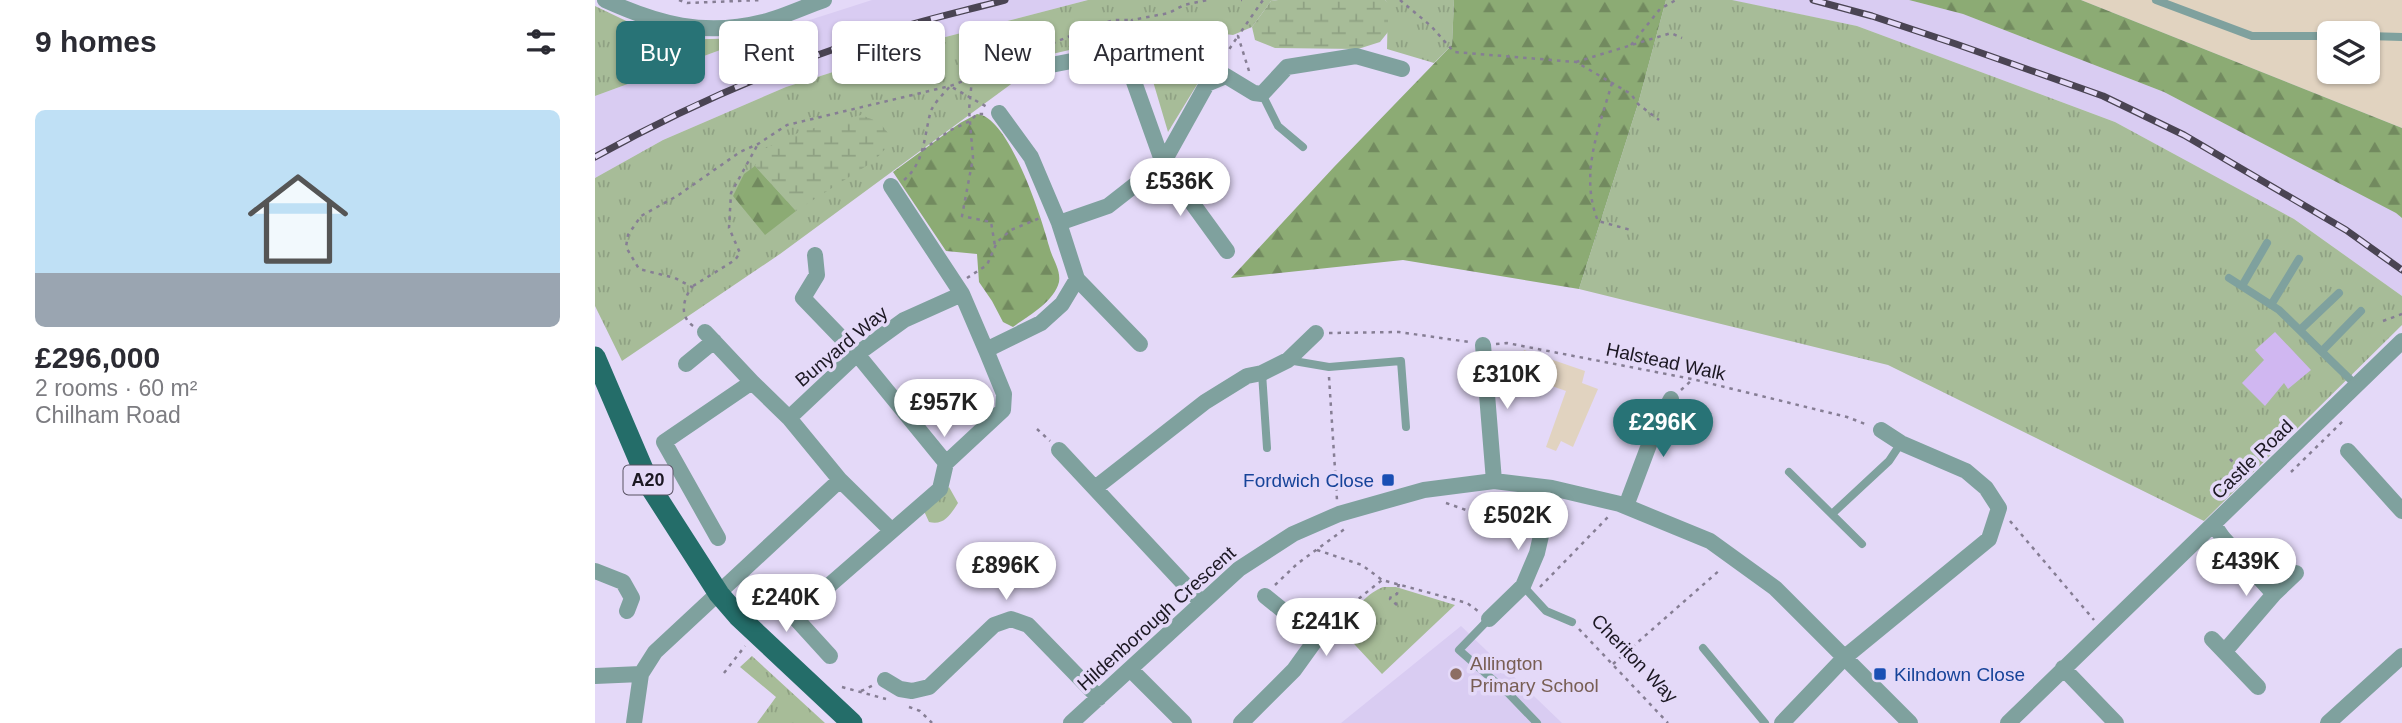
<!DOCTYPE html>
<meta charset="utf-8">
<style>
body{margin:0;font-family:Helvetica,sans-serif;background:#f7f7f7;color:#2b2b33;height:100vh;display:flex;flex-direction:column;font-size:26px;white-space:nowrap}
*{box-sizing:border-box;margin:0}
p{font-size:23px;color:#7c7c81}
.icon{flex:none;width:38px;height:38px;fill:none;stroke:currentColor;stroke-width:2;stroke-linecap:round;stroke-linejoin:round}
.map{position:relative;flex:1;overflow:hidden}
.drawer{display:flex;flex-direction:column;background:#fff;width:595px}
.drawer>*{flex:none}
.guide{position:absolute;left:21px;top:21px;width:665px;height:63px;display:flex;gap:14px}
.buttons{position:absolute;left:1722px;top:21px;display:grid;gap:14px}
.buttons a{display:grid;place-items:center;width:63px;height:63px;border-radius:10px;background:#fff;box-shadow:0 2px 5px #0004;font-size:35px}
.price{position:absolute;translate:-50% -60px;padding:0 16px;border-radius:24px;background:#fff;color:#222;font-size:23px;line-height:46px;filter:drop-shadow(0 2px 4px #0008)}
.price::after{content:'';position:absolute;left:50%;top:42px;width:21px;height:16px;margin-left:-10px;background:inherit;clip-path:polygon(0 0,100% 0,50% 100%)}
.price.current{background:#287376;color:#fff}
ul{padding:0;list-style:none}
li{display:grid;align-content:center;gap:14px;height:371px;padding:0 35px}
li+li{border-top:2px solid #e1e1e2}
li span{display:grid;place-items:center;height:217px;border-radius:10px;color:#555}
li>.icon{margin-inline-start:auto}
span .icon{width:126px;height:126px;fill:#fffc;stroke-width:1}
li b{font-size:30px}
h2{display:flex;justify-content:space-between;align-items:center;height:84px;padding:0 35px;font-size:30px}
.pill{padding:0 24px;border-radius:10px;background:#fff;box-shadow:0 2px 5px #0004;font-size:24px;line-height:63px}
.pill.current{background:#287376;color:#fff}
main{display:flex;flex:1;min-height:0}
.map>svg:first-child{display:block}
.built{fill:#d9ccf2}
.industrial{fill:#e1d3c0;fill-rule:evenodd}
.grass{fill:url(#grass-tufts)}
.forest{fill:url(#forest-firs)}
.wetland{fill:url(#wetland-marsh)}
.building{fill:#d0b7f1}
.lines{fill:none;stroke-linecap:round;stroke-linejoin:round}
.path{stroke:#867e94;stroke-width:2.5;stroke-dasharray:3.5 5;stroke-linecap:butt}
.lane{stroke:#7fa19e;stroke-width:8}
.street{stroke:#7fa19e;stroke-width:16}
.primary{stroke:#246d69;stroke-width:21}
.rail-casing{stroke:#4a4453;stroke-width:7}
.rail{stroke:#e4d9f8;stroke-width:4.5;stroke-dasharray:13;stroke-linecap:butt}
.transit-dot{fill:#1a4fb4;stroke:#e4d9f8;stroke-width:2.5}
.education-dot{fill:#8d6e63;stroke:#e4d9f8;stroke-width:2.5}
.labels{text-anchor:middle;stroke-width:7;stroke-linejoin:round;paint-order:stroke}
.shield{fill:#e4d9f8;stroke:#585263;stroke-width:2}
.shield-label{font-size:18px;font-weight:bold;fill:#1c1823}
.street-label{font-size:19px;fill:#1c1823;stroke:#e4d9f8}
.transit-label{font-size:19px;fill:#164399;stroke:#e4d9f8;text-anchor:end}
.education-label{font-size:19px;fill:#785e54;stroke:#e4d9f8;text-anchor:start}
</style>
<main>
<section class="drawer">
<h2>9 homes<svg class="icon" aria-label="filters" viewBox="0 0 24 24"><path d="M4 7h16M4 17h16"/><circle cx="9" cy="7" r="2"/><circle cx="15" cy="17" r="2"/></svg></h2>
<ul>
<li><span style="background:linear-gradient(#bfe0f5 75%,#9aa5b1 0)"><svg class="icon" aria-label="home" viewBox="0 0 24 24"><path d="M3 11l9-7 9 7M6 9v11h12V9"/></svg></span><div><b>£296,000</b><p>2 rooms · 60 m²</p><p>Chilham Road</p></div></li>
</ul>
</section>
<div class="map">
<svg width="1807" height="723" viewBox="0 0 1807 723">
<defs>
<pattern id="grass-tufts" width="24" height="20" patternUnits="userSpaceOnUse" patternTransform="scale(1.75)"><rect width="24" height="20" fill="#a7bc98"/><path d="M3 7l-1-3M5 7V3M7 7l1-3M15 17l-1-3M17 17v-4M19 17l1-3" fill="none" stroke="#8fa183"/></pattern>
<pattern id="forest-firs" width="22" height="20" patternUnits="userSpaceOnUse" patternTransform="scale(1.75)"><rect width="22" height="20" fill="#8cab74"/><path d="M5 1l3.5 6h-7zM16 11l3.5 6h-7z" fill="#728a5f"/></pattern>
<pattern id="wetland-marsh" width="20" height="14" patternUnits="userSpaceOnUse" patternTransform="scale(1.75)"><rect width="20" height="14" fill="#a7bc98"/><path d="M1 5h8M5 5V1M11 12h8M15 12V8" fill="none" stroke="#8fa183"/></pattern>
</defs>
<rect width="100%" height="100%" fill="#e4d9f8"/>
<path class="built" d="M277 0H493L335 41 191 87 68 140 0 178V96L158 38Z
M1135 0H1314L1368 14 1569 92 1802 213 1807 218V296L1699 219 1520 122 1262 26Z
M866 626 967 723H746Z"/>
<path class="industrial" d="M1486 0H1807V128ZM1734 33H1773V72H1734Z
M929 350 990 371 987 383 1003 389 978 447 966 441 961 451 951 447 971 391 920 373Z"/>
<path class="grass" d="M493 0H683L676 1 657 27 638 35 598 30 603 83 573 132 544 34 457 54 185 254 27 361 0 306V178L68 140 191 87 335 41Z
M790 0H859L857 45 839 63 792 49 793 4Z
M1071 0H1137L1262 26 1520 122 1699 219 1807 296V325L1609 521 1293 365 984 289 1043 104Z
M0 6 71 40 158 38 0 96Z
M354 487 363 503C356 514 349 526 334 522L329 511Z
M788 587H801L860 605 787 674 748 632C758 612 767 596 788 587Z
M157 656 230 723H162L181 697 145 667Z"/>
<path class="forest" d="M859 0H1071L1043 104 984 289 808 260 636 278 739 167 857 45Z
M1314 0H1486L1807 128V218L1801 213 1569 92 1368 14Z
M382 114C414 116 447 219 454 246 457 259 466 269 464 282 459 302 433 316 418 327L408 322 397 301 384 282 382 254 351 251 298 172 365 123Z
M160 166 201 211 170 235 138 196 149 174Z"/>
<path class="wetland" d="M683 0H790L793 3V32L785 42 763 49 680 48 660 40 657 27 676 1Z
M266 115 284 122 293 133 292 147 279 161 201 211 160 166 167 150 205 132Z"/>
<path class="building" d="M1680 332 1716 370 1693 389 1689 383 1670 406 1647 383 1669 360 1660 350Z"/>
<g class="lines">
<path class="path" d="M84 0 92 3 167 0
M646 0H647
M805 0 836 26 859 52 981 62 1036 94 1043 104 1064 120
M532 39 537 20 574 13 589 5 612 0
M1036 45 1065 9 1081 0
M981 62 1076 33 1087 38
M625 63 643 36
M654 71 643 36 668 0
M377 79 374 110 378 158 367 216 396 222 400 246
M1017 83C1004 128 984 175 1003 221L1036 230
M328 150 354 131 375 121 382 114H390
M309 180C329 163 329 138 335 114 337 104 349 94 355 86L392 107
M372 278 392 265 402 242 416 230 445 218
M98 286 140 260 145 253 134 228 136 193 163 144
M1788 321 1807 314
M98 326C84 316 88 299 97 287L80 278 44 269 31 247 33 235 46 216 82 196 145 152 163 144 192 125 355 86 437 56 458 43 500 26 519 20H537
M734 333 804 332 874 342
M901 344 912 343 1097 379 1252 417 1273 425
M734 377 742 500
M1086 390 1097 380
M442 429 455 441
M1635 459 1648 473
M1696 472 1749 420
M851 503 934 532
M1415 521 1499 620
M722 550 767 565 787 580 872 603 883 611
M680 585 702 564 751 528
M945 587 1013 517
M802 605 795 599 796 596 802 594 804 583
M984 629 1073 723
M736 639H740L762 600 787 580
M1018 664 1126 569
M129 673 150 646
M247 687 291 699
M266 691 279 685
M314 707 325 711 337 723"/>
<path class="lane" d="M1561 0 1657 36H1734
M1773 36 1807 37
M608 44 612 84
M667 94 683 126 708 147
M1634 278 1684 310 1762 386
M1647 286 1672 243
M1676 305 1704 259
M1705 330 1744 293
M1727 351 1766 311
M693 360 734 367 806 361 811 427
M667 373 672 448
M1194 472 1267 544
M1237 514 1294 461 1306 443
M928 586 951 611 977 622
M894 619 864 650 913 693 942 723
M1108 648 1170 723"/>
<path class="street" d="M10 0C63 24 109 37 168 22 188 17 209 7 229 0
M456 65 528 51 568 163 632 251
M404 113 436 157 464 223
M296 186 367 294
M220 255 222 275 208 298 262 354 351 463
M482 279 545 344
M110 332 157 382
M888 345 899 481
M91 364 119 341
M464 450 606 602
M1753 451 1807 511
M245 480 296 530
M500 488 610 402 652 376 667 373 693 360 721 333
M1031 506 1060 429 1076 399
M1619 525 1628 538 1679 594
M123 538 69 442 157 382 194 418
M0 571 28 582 37 598 32 611
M173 588 235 656
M199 616 345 489 351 463 408 410 409 394 391 350
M894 619 928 586 942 553 957 488
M1617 639 1663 687
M1630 651 1679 594 1701 573
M1468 668 1521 723
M535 669 589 723
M0 676 46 674
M290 680 305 689 317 691 334 687 399 625 416 619 433 625 504 698
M39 723 46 674 60 652 245 480 194 418 262 354 309 320 367 294 391 350 446 323 467 304 482 279 464 223 513 206 568 163 612 84 631 76 659 93 667 94 692 67 761 56 807 69
M476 723 644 569 698 534 744 514 829 490 899 481 957 488 1025 504 1115 541 1180 588 1315 723
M646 723 699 670 722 638 670 596
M1187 723 1250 657 1394 539 1404 508 1391 488 1371 471 1306 443 1286 430
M1413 723 1807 341
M1733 723 1807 656"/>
<path class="primary" d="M0 357 56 488 124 594 143 616 257 723"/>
<g class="rail-casing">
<path id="rail" d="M1218 0 1277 16 1361 44 1508 96 1589 135 1751 230 1807 270
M0 157C88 108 179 68 275 37 319 22 365 12 410 0"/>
</g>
<use href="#rail" class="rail"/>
</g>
<g class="transit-dot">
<rect x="786" y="473" width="14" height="14" rx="3.5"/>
<rect x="1278" y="667" width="14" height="14" rx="3.5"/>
</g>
<circle class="education-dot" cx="861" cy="674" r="7"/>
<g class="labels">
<rect class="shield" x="28.5" y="465.5" width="49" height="29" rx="5"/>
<g class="shield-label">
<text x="53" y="486">A20</text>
</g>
<g class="street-label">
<text transform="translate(246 346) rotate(-40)" y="7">Bunyard Way</text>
<text transform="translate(1071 361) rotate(12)" y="7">Halstead Walk</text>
<text transform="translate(1657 459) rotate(-44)" y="7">Castle Road</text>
<text transform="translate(561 618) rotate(-42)" y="7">Hildenborough Crescent</text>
<text transform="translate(1040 658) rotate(46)" y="7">Cheriton Way</text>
</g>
<g class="transit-label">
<text x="779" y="487">Fordwich Close</text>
<text x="1299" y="681" text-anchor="start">Kilndown Close</text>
</g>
<g class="education-label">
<text x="875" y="670">Allington<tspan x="875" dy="22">Primary School</tspan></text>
</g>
</g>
</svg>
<div class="buttons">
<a><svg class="icon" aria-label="layers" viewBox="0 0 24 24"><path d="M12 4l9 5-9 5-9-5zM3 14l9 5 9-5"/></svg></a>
</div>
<b class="price" style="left:585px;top:218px">£536K</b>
<b class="price" style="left:912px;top:411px">£310K</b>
<b class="price" style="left:349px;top:439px">£957K</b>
<b class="price current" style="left:1068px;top:459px">£296K</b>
<b class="price" style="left:923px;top:552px">£502K</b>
<b class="price" style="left:1651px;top:598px">£439K</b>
<b class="price" style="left:411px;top:602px">£896K</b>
<b class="price" style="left:191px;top:634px">£240K</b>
<b class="price" style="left:731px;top:658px">£241K</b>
<div class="guide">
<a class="pill current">Buy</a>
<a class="pill">Rent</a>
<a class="pill">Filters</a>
<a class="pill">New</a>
<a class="pill">Apartment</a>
</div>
</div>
</main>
